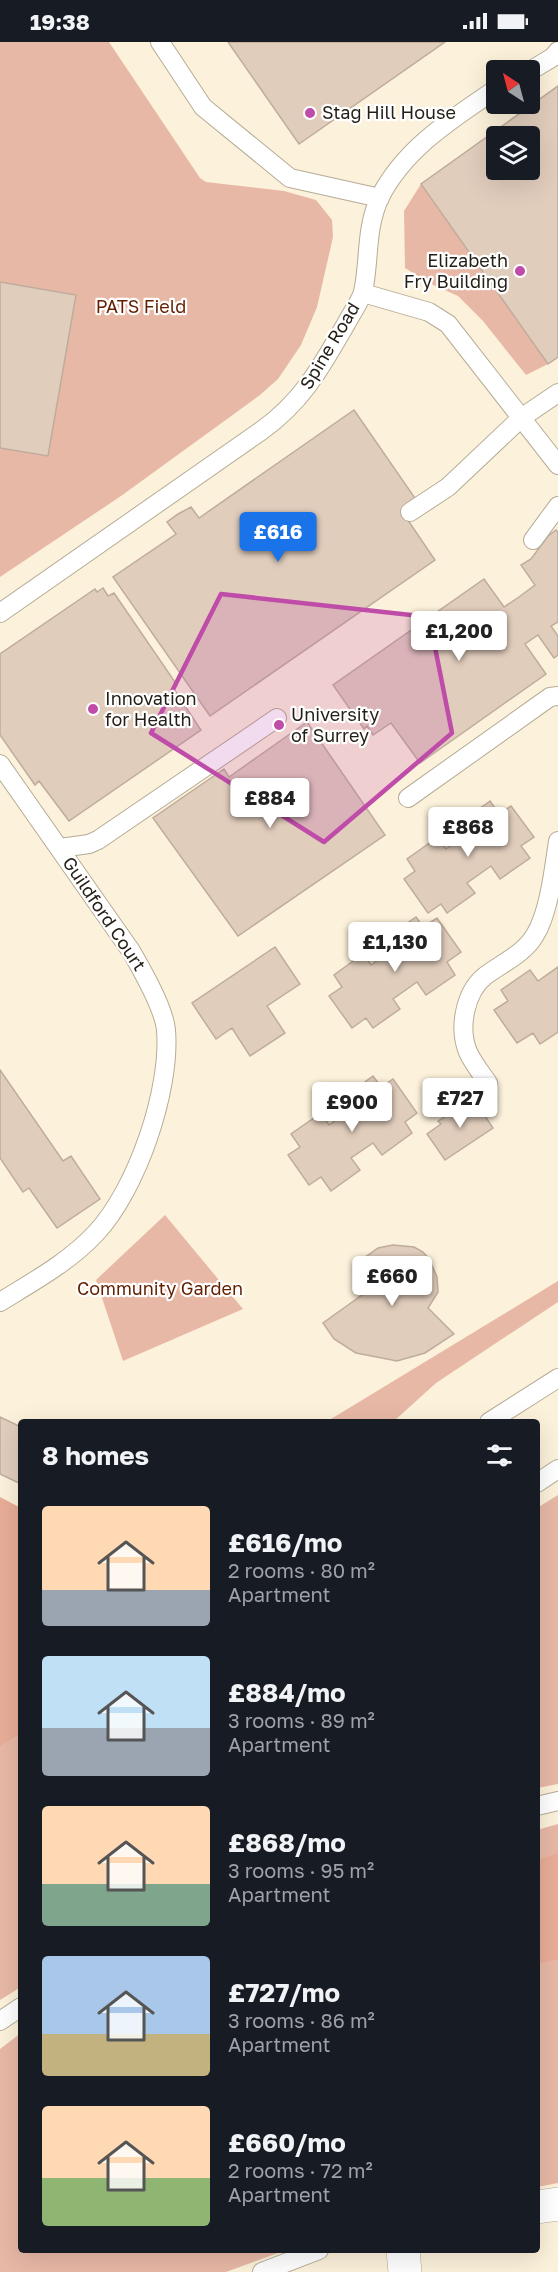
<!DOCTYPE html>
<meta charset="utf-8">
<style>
body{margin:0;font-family:"Golos Text",sans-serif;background:#242831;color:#f1f3f6;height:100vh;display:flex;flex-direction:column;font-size:22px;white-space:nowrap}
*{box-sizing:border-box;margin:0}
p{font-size:20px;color:#9ea1a6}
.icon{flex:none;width:33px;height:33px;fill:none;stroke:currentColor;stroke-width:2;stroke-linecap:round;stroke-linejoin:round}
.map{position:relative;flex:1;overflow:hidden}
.details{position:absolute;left:18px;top:1377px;width:522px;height:834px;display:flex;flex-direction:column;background:#171b24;border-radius:6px;box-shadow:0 6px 24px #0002}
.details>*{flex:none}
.needle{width:39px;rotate:324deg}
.controls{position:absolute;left:486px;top:18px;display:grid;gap:12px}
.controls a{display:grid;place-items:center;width:54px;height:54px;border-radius:6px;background:#171b24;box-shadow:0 6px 24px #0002;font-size:30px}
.price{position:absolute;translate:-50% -51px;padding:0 14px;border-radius:6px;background:#fff;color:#222;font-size:20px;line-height:39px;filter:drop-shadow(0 2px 3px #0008)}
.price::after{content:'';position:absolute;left:50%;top:36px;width:18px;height:14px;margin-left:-9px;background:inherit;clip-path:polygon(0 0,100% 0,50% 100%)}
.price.current{background:#1a73e8;color:#fff}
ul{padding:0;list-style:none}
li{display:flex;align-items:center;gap:18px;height:150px;padding:0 24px}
li span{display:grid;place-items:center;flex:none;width:168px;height:120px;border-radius:6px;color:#555}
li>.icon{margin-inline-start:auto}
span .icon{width:72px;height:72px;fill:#fffc;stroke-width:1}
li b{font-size:26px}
h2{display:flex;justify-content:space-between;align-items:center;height:72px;padding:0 24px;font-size:26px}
.status{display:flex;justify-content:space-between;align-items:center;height:42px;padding:0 30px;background:#171b24;direction:ltr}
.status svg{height:16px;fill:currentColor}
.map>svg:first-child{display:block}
.green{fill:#e8b8a6}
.forest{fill:#e8ad97}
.building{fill:#e1cdbc;stroke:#bfac9c;stroke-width:1.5;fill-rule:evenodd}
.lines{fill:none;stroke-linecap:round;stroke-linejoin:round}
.service-casing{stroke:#b6ac96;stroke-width:20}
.minor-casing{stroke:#b6ac96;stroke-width:34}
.service{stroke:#fff;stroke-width:18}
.minor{stroke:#fff;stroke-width:33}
.marked{fill:#be4ca8;fill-opacity:0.2;stroke:#be4ca8;stroke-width:4.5;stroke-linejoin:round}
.poi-dot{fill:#be4ca8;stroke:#fff;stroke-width:2}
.labels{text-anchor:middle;stroke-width:4.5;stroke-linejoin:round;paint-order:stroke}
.poi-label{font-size:18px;fill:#231f17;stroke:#fff;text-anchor:start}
.park-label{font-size:18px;fill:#631f00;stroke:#fff}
.street-label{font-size:18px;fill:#231f17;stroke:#fff}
</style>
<div class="status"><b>19:38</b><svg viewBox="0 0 49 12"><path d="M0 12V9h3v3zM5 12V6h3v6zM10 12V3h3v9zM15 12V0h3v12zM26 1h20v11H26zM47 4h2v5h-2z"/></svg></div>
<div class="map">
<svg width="558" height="2230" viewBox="0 0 558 2230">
<rect width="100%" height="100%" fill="#fcf1da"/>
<path class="green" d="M0 0H109L200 136 206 140 284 149 316 158 332 178 333 195 317 265 301 303 278 337 260 353 121 454 0 535Z
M421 142 548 322 526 333 483 279 458 254 429 241 405 226 404 169Z
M165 1173 243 1267 123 1319 96 1238Z
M558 1239V1260L436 1341 393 1380H326Z
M558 1453V1742L537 1746V1466Z
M21 1619V1945L0 1958V1635Z
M558 1782V2141L537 2145V1788Z
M21 1991V2208H286L226 2230H0V2007Z"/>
<path class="forest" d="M0 1455 21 1466V1691L0 1704Z
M558 1811V1917L537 1922V1819Z"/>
<path class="building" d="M228 0H445L299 102Z
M558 44V315L548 322 421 142ZM496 94H530V128H496Z
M0 240 76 253 48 414 0 406Z
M354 368 417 459 403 471 435 518 210 674 113 535 176 492 167 480 178 472 191 465 199 476Z
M556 488 558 490V580L551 584 558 594V613L554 616 538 593 525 602 546 632 420 721 391 681 373 693 367 684 364 687 333 643 484 537 504 565 519 555 535 543 521 523 531 517 548 494Z
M103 546 108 554 114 551 177 643 173 646 201 688 69 779 39 739 35 743 0 693V612L95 547 97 550Z
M307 680 385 793 238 894 153 776 224 727 229 735Z
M490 759 499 772 511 764 534 795 521 804 530 816 500 837 491 824 467 841 475 851 447 871 441 862 428 871 404 837 415 829 407 817 438 795 446 807 467 792 460 781Z
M416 875 423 885 437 876 461 910 447 920 455 933 426 953 417 940 393 957 400 967 373 986 366 976 352 986 329 954 342 945 334 933 363 912 371 923 394 907 386 896Z
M275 905 300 942 267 964 285 991 250 1014 232 986 216 997 192 961Z
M558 925V990L540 1002 533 991 517 1001 494 968 508 959 501 948 530 928 538 939Z
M0 1028 63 1119 71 1114 100 1157 57 1186 29 1146 23 1150 0 1116Z
M373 1034 381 1045 393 1037 417 1071 405 1080 412 1091 382 1113 373 1101 351 1116 360 1128 331 1149 321 1135 309 1143 288 1113 300 1105 291 1092 321 1071 329 1083 351 1067 343 1056Z
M473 1056 493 1086 445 1118 427 1092 441 1082 438 1079Z
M393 1203 414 1205 423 1210 429 1217 437 1235 438 1250 428 1266 454 1292 425 1311 397 1319 356 1311 334 1297 323 1281 362 1253 359 1234 364 1216 378 1206Z
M0 1375 21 1385V1442L0 1432Z"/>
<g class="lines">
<g class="service-casing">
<path id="service" d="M160 0 203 65 290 136 380 156
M530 29 553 15 558 9
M363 251 429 270 448 282 558 423
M410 470 448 445 521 376 558 351
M533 498 558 464
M0 571 261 389C303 359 321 325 346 282 351 272 360 260 363 250 370 218 365 187 380 155 405 106 452 77 496 47
M0 722 131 909C142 928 164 966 166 988 171 1048 137 1147 96 1191 69 1220 34 1239 0 1260
M408 756 550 655 558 654
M60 806 89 802 98 798 277 676
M488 1041C481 1031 473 1021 468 1010 458 986 465 950 485 934 502 921 524 912 535 893 549 871 554 826 558 799
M489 1380 558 1336
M537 1441 558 1427
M537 1764 558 1759
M0 1979 21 1965
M262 2230 319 2208"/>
</g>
<g class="minor-casing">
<path id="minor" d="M537 2165 558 2162
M403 2208 405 2230"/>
</g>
<use href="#service" class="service"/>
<use href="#minor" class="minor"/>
</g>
<path class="marked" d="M221 552 429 575 452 691 324 800 151 691Z"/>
<g class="poi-dot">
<circle cx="310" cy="71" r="6"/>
<circle cx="520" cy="229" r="6"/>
<circle cx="93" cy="667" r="6"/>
<circle cx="279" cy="683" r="6"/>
</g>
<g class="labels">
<g class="poi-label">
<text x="322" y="77">Stag Hill House</text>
<text x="508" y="225" text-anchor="end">Elizabeth<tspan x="508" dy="21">Fry Building</tspan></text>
<text x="105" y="663">Innovation<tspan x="105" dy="21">for Health</tspan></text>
<text x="291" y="679">University<tspan x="291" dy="21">of Surrey</tspan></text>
</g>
<g class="park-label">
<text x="141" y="271">PATS Field</text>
<text x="160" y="1253">Community Garden</text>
</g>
<g class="street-label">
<text transform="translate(330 304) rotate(-59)" y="6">Spine Road</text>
<text transform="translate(104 872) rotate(56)" y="6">Guildford Court</text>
</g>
</g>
</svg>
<div class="controls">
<a><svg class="needle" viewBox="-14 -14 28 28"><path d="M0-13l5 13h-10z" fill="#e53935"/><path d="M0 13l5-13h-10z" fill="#9ea1a6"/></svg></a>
<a><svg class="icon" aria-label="layers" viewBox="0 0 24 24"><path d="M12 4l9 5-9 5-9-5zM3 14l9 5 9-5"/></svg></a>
</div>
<b class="price current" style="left:278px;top:521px">£616</b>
<b class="price" style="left:459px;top:620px">£1,200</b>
<b class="price" style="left:270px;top:787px">£884</b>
<b class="price" style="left:468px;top:816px">£868</b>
<b class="price" style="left:395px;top:931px">£1,130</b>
<b class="price" style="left:460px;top:1087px">£727</b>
<b class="price" style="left:352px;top:1091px">£900</b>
<b class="price" style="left:392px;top:1265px">£660</b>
<section class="details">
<h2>8 homes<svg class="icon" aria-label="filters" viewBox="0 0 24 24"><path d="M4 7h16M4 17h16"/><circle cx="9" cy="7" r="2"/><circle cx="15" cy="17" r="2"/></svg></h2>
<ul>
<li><span style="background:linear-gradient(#ffd9b3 70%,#9aa5b1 0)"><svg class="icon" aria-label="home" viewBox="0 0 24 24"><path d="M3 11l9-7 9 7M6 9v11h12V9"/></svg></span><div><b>£616/mo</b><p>2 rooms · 80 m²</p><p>Apartment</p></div></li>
<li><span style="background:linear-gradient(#bfe0f5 60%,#9aa5b1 0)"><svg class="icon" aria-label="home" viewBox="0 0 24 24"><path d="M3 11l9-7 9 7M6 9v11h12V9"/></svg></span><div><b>£884/mo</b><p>3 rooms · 89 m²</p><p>Apartment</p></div></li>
<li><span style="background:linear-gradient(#ffd9b3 65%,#7fa58c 0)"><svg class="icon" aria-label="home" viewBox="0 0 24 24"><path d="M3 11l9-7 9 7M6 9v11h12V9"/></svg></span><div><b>£868/mo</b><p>3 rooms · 95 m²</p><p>Apartment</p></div></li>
<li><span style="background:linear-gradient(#a9c7e8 65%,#c2b280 0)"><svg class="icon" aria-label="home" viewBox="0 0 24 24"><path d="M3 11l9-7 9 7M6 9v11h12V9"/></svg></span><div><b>£727/mo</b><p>3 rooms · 86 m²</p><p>Apartment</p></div></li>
<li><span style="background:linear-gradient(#ffd9b3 60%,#8fb573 0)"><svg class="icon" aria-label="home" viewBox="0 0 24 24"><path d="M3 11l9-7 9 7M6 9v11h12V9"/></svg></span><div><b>£660/mo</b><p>2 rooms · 72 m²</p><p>Apartment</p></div></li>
</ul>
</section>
</div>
